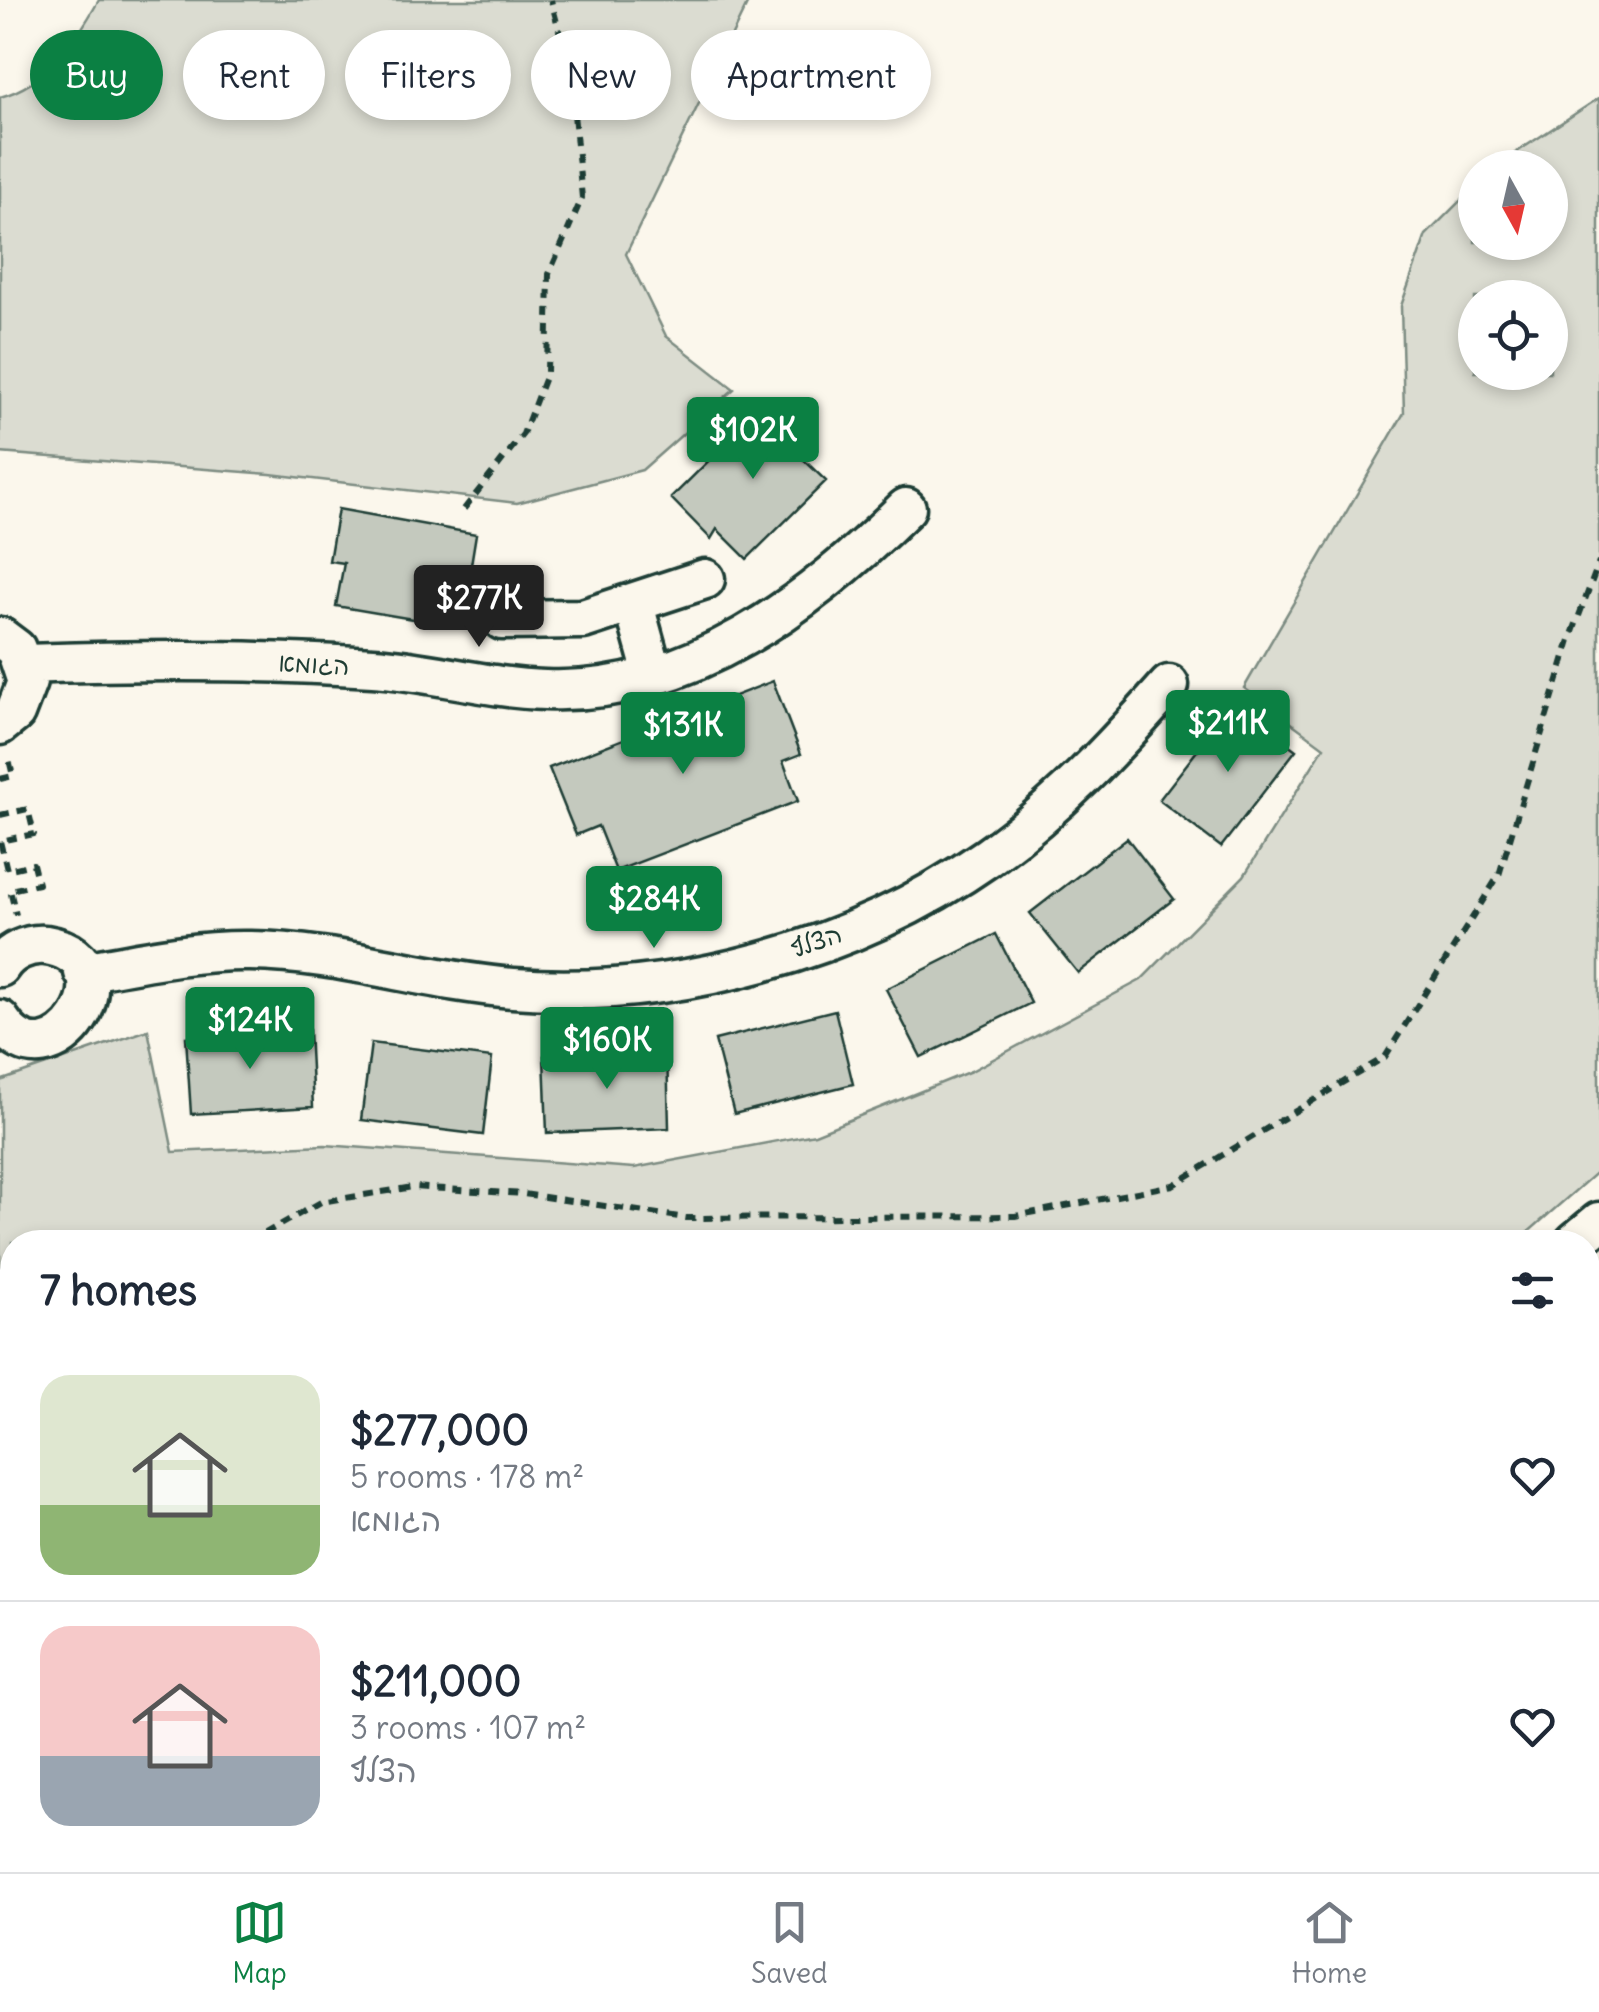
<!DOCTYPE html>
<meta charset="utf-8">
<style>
body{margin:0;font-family:Delius,"Playpen Sans Hebrew",sans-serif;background:#f2f2f3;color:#1f2937;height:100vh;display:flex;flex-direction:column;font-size:38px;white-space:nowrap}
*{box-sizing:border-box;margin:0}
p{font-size:32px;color:#747a83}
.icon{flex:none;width:55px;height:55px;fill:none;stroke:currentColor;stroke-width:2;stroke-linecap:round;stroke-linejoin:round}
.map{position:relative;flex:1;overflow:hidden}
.panel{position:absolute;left:0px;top:1230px;width:1600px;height:642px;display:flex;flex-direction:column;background:#fff;border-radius:40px 40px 0 0;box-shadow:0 5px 15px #0003}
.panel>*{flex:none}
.top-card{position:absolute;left:30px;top:30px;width:1000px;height:90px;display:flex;gap:20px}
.needle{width:65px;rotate:172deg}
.controls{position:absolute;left:1458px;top:150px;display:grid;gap:20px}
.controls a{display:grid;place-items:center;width:110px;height:110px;border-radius:50%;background:#fff;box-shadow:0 5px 15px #0003;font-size:50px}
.price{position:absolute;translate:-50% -85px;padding:0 22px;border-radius:10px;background:#0b8043;color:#fff;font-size:32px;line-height:65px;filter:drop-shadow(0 2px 5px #0008)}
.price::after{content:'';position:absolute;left:50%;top:60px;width:30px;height:22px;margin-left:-15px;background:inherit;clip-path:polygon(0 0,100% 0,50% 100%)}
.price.selected{background:#222;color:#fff}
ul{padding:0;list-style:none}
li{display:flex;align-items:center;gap:30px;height:250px;padding:0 40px}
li+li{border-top:2px solid #e0e1e3}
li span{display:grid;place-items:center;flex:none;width:280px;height:200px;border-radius:30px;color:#555}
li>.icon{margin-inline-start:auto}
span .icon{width:120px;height:120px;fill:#fffc;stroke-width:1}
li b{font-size:42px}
h2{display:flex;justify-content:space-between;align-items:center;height:120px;padding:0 40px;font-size:42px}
.tag{padding:0 35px;border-radius:45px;background:#fff;box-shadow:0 5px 15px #0003;font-size:35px;line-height:90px}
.tag.selected{background:#0b8043;color:#fff}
.menu{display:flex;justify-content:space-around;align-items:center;height:140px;border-top:2px solid #e0e1e3;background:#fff;font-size:28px;color:#747a83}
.menu a{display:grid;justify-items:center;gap:5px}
.menu .selected{color:#0b8043}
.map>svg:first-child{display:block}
.green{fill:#dbdcd1;stroke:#7d8c82;stroke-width:2.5;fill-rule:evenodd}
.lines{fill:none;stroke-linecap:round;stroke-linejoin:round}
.stream{stroke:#74847b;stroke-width:10}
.building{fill:#c4c9be;stroke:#1f3d34;stroke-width:2.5}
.minor-casing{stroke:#1f3d34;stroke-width:45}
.path{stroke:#1f3d34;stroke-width:6;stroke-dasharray:10 8;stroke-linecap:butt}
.minor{stroke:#fbf7ec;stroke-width:38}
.labels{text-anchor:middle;stroke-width:8;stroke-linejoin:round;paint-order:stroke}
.street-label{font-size:25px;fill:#1f3d34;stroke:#fbf7ec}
</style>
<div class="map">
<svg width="1599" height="1872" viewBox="0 0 1599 1872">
<rect width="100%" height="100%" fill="#fbf7ec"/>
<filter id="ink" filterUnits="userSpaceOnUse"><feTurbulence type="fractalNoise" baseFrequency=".01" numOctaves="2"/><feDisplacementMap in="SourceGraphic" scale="20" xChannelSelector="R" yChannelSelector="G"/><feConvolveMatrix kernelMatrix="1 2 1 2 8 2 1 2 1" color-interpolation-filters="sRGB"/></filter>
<g filter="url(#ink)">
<path class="green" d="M99 0H749L626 254 666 336 734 389 642 470 517 503 270 474 0 453V97C48 84 75 42 99 0Z
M1599 98V1170L1517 1242H12V1653L0 1643V1081L148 1030 173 1152 325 1145 634 1168 815 1134 971 1071 1141 980 1244 876 1324 747 1244 688 1404 413 1401 306 1426 235 1475 186V242H1550V168L1494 167ZM1475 298H1550V372H1475Z
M1599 1359V1872H1312L1313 1860H1588V1369Z"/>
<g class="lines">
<path class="stream" d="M1588 1824 1599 1828"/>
</g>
<path class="building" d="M770 400 816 446 803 459 826 481 747 559 717 529 711 539 671 498Z
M338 509 476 534 468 583 450 580 442 624 336 606 344 563 329 561Z
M773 681 801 754 783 761 798 801 616 871 598 826 576 835 549 768Z
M1234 703 1296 750 1221 847 1159 800Z
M1127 838 1174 899 1078 973 1030 913Z
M996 934 1031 1003 921 1057 886 989Z
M835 1010 853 1084 734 1114 715 1040Z
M309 1030 313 1107 191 1114 186 1037Z
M371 1043 492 1058 483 1135 361 1120Z
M667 1051 669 1128 547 1133 544 1056Z
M3 1846 12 1851V1860H29L51 1872H0Z
M915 1860H998L993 1872H944Z"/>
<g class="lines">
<g class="minor-casing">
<path id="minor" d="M634 605 653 674
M502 620 583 619 705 579
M0 637 16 649 27 682 15 713 0 725
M25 664C141 660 257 659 373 667 431 671 487 688 545 690 688 696 811 602 906 508
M0 967C9 952 28 943 46 945 142 960 51 1099 0 1020
M84 972C139 962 194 950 250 951 338 952 425 981 513 988 675 1000 854 951 988 857 1057 808 1113 748 1169 685
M1575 1242 1599 1222
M1588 1306 1599 1296
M0 1694 12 1703
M0 1779 12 1762
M318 1860 444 1872
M506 1860 507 1872
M790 1860 833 1872
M1198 1860V1872
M1254 1860 1255 1872
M167 1872 170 1860
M257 1872 260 1860
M730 1872 732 1860"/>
</g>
<path class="path" d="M464 509 523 434 547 372 549 274 582 198 570 72 551 0
M0 779 13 776 8 755
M0 815 28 809 34 834 0 841 7 870 33 864 38 884 10 890 16 915
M249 1242 321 1202 413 1187 524 1194 686 1218 1015 1216 1173 1185 1385 1057 1499 875 1570 640 1599 562"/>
<use href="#minor" class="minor"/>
</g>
</g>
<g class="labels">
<g class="street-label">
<text transform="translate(314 664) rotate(3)" y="9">הגומא</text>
<text transform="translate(816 941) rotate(-19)" y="9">הצלף</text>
</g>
</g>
</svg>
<div class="controls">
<a><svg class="needle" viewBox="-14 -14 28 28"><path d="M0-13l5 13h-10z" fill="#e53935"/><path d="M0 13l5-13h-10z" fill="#747a83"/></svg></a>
<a><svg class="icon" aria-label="locate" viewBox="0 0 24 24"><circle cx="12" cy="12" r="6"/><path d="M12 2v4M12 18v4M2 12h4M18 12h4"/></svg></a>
</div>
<b class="price" style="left:753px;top:482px">$102K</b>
<b class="price selected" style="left:479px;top:650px">$277K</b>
<b class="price" style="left:1228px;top:775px">$211K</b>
<b class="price" style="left:683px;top:777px">$131K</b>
<b class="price" style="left:654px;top:951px">$284K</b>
<b class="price" style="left:250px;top:1072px">$124K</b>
<b class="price" style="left:607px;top:1092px">$160K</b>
<div class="top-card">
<a class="tag selected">Buy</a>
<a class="tag">Rent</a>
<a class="tag">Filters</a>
<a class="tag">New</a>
<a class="tag">Apartment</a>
</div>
<section class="panel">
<h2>7 homes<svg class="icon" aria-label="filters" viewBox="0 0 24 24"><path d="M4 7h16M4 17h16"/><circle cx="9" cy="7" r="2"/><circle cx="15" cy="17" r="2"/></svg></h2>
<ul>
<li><span style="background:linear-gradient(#dfe7d0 65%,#8fb573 0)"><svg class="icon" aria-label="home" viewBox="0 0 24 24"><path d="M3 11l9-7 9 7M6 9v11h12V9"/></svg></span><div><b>$277,000</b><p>5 rooms · 178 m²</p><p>הגומא</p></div><svg class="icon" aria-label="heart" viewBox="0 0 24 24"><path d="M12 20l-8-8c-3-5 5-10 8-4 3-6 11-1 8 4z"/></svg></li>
<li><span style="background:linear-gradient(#f6c9c9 65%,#9aa5b1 0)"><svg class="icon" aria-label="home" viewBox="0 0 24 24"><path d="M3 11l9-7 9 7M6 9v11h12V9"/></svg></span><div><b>$211,000</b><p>3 rooms · 107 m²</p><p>הצלף</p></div><svg class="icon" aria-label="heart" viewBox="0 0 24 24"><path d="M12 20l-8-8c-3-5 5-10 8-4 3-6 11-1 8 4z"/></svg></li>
</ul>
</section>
</div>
<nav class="menu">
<a class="selected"><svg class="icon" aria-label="map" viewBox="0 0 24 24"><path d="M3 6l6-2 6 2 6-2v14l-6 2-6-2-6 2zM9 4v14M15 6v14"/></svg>Map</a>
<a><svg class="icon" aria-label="saved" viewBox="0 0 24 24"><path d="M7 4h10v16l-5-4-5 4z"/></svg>Saved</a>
<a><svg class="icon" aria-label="home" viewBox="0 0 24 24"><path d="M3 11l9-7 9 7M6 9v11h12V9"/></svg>Home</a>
</nav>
